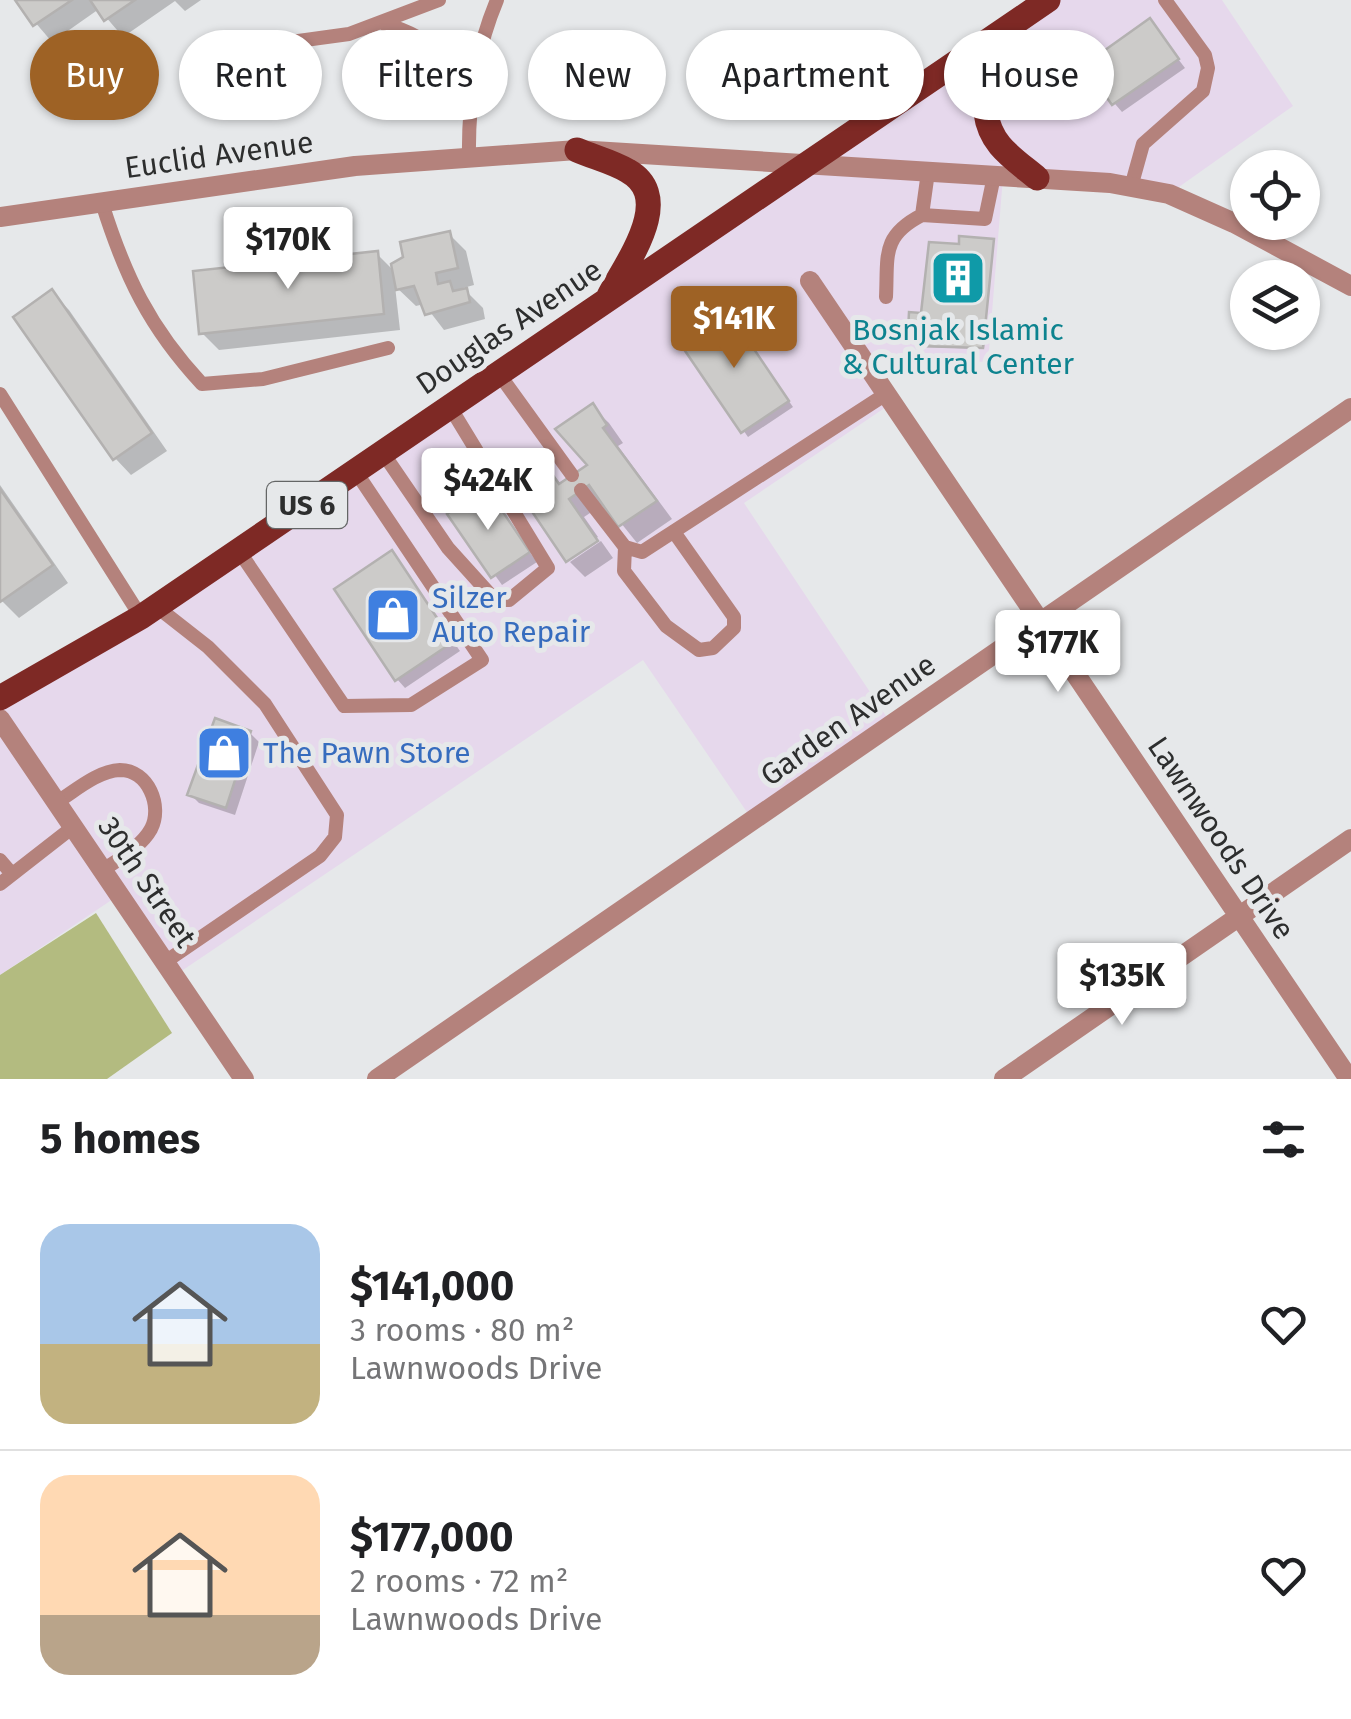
<!DOCTYPE html>
<meta charset="utf-8">
<style>
body{margin:0;font-family:"Fira Sans",sans-serif;background:#f6f6f6;color:#202124;height:100vh;display:flex;flex-direction:column;font-size:38px;white-space:nowrap}
*{box-sizing:border-box;margin:0}
p{font-size:32px;color:#757577}
.icon{flex:none;width:55px;height:55px;fill:none;stroke:currentColor;stroke-width:2;stroke-linecap:round;stroke-linejoin:round}
.map{position:relative;height:1079px;overflow:hidden}
.sheet{display:flex;flex-direction:column;background:#fff;flex:1}
.sheet>*{flex:none}
.banner{position:absolute;left:30px;top:30px;width:1292px;height:90px;display:flex;gap:20px}
.fabs{position:absolute;left:1230px;top:150px;display:grid;gap:20px}
.fabs a{display:grid;place-items:center;width:90px;height:90px;border-radius:50%;background:#fff;box-shadow:0 2px 8px #0004;font-size:50px}
.price{position:absolute;translate:-50% -85px;padding:0 22px;border-radius:10px;background:#fff;color:#222;font-size:32px;line-height:65px;filter:drop-shadow(0 2px 5px #0008)}
.price::after{content:'';position:absolute;left:50%;top:60px;width:30px;height:22px;margin-left:-15px;background:inherit;clip-path:polygon(0 0,100% 0,50% 100%)}
.price.selected{background:#9e6225;color:#fff}
ul{padding:0;list-style:none}
li{display:flex;align-items:center;gap:30px;height:250px;padding:0 40px}
li+li{border-top:2px solid #e0e0e0}
li span{display:grid;place-items:center;flex:none;width:280px;height:200px;border-radius:30px;color:#555}
li>.icon{margin-inline-start:auto}
span .icon{width:120px;height:120px;fill:#fffc;stroke-width:1}
li b{font-size:42px}
h2{display:flex;justify-content:space-between;align-items:center;height:120px;padding:0 40px;font-size:42px}
.pill{padding:0 35px;border-radius:45px;background:#fff;box-shadow:0 2px 8px #0004;font-size:35px;line-height:90px}
.pill.selected{background:#9e6225;color:#fff}
.map>svg:first-child{display:block}
.commercial{fill:#e6d8ec}
.forest{fill:#b3bb80}
.shadow{fill:#0003}
.building{fill:#cccbc9;stroke:#b3b1b0;stroke-width:2.5}
.lines{fill:none;stroke-linecap:round;stroke-linejoin:round}
.service{stroke:#b4827c;stroke-width:14}
.minor{stroke:#b4827c;stroke-width:20}
.tertiary{stroke:#b4827c;stroke-width:20}
.primary{stroke:#7e2925;stroke-width:25}
.labels{text-anchor:middle;stroke-width:10;stroke-linejoin:round;paint-order:stroke}
.shield{fill:#e6e8ea;stroke:#646666;stroke-width:2.5}
.shield-label{font-size:28px;font-weight:bold;fill:#2d2e2e}
.street-label{font-size:30px;fill:#2d2e2e;stroke:#e6e8ea}
.culture-label{font-size:30px;fill:#0d838f;stroke:#e6e8ea}
.shop-label{font-size:30px;fill:#366cbe;stroke:#e6e8ea;text-anchor:start}
</style>
<div class="map">
<svg width="1351" height="1079" viewBox="0 0 1351 1079">
<rect width="100%" height="100%" fill="#e6e8ea"/>
<path class="commercial" d="M1048 0H1222L1293 106 1169 194 1003 177 988 362 862 357 892 403 744 503 892 725 753 821 643 660 174 976 119 895 0 975V698Z"/>
<path class="forest" d="M96 913 172 1033 107 1079H0V975Z"/>
<path class="shadow" d="M16 0H201L185 11 175 1 123 37 99 9 52 42Z
M1150 22 1185 68 1122 112 1109 97 1080 118 1056 115 1050 109 1085 67Z
M449 234 466 251 474 285 463 288 483 308 485 319 444 330 424 304 416 306 395 286 400 330 219 350 202 333 377 254 396 273Z
M993 241 984 349 924 347V335L910 331 962 247Z
M52 293 69 310 167 451 131 475 115 458Z
M732 318 793 407 748 437 683 343Z
M592 407 609 423 623 443 618 446 672 519 637 543 605 503 584 517 598 537 568 557 536 455 562 485 590 466 559 429Z
M0 485 68 583 19 618 0 599Z
M485 490 537 562 502 585 451 514Z
M601 541 613 558 585 577 570 562Z
M391 553 460 651 405 688 397 679Z
M250 733 259 742 235 815 199 803 190 794Z"/>
<path class="building" d="M15 0H72L33 26Z
M90 0H135L104 21Z
M1150 18 1179 59 1112 105 1084 65Z
M1084 65 1103 93 1073 114 1048 111 1037 96Z
M450 231 458 268 436 273 438 284 450 281 453 291 467 288 470 302 425 315 414 286 396 290 391 264 403 257 400 242Z
M959 236 994 239 983 348 919 346 922 334 908 332 909 312 921 313 929 242 959 244Z
M378 251 384 314 199 334 193 271Z
M52 289 152 433 113 460 13 317Z
M727 309 789 401 741 433 679 342Z
M593 403 607 425 603 428 657 501 618 527 589 485 569 499 598 541 566 562 506 473 537 452 559 484 587 465 555 429Z
M486 487 530 552 491 578 447 514Z
M0 489 53 565 0 602Z
M392 550 453 642 395 681 334 589Z
M215 718 251 731 226 808 187 795Z"/>
<g class="lines">
<path class="service" d="M385 24C427 36 458 61 466 105
M218 52 349 34 439 0
M469 158C468 104 476 50 497 0
M1131 187 1143 144 1203 91 1208 68 1205 55 1165 0
M102 203C125 276 149 327 202 384L263 379 388 348
M922 215 985 219 994 176
M886 297C888 256 881 236 922 215L928 172
M499 374 572 475
M0 394 141 617
M383 453 448 548 495 600H509L548 568 450 407
M581 490 625 547 642 552 886 394
M422 510 487 469
M625 547 624 571 666 626 699 650 713 648 734 628V617L674 532
M239 551 344 706 411 705 482 660 356 472
M157 607 208 647 265 704 337 815 335 837 320 856 165 962
M57 802C75 791 97 771 120 770 148 770 163 806 151 829 141 847 119 859 103 870
M0 860 12 874
M0 884 73 827"/>
<path class="minor" d="M810 281 1349 1079
M0 719 244 1079
M377 1079 1351 408
M1004 1079 1351 839"/>
<path class="tertiary" d="M0 217 355 166 577 150 1110 183 1169 194 1234 223 1351 286"/>
<path class="primary" d="M1005 30 986 113C990 145 1013 158 1037 178
M577 150C593 157 613 162 628 171 676 198 626 263 609 296
M0 698 141 617 1048 0"/>
</g>
<defs>
<g id="building-square" transform="scale(2.875)"><rect x="-9" y="-9" width="18" height="18" rx="4" fill="#0f9aa8" stroke="#e6e8ea"/><path d="M-4-6H4V6H1V3H-1V6H-4ZM-2.5-4.3h1.7v1.8h-1.7ZM.8-4.3h1.7v1.8H.8ZM-2.5-1h1.7V.8h-1.7ZM.8-1h1.7V.8H.8Z" fill="#fff"/></g>
<g id="shop-square" transform="scale(2.875)"><rect x="-9" y="-9" width="18" height="18" rx="4" fill="#3f7fe0" stroke="#e6e8ea"/><path d="M-5-2.5h2.3a2.7 3.5 0 0 1 5.4 0H5L5.5 6h-11ZM-1.5-2.5h3a1.5 2.3 0 0 0-3 0Z" fill="#fff"/></g>
</defs>
<g fill-rule="evenodd">
<use href="#building-square" x="958" y="278"/>
<use href="#shop-square" x="393" y="615"/>
<use href="#shop-square" x="224" y="753"/>
</g>
<g class="labels">
<rect class="shield" x="267" y="482" width="80" height="46" rx="8"/>
<g class="shield-label">
<text x="307" y="515">US 6</text>
</g>
<g class="street-label">
<text transform="translate(219 155) rotate(-8)" y="10">Euclid Avenue</text>
<text transform="translate(509 327) rotate(-34)" y="10">Douglas Avenue</text>
<text transform="translate(848 720) rotate(-35)" y="10">Garden Avenue</text>
<text transform="translate(1221 838) rotate(56)" y="10">Lawnwoods Drive</text>
<text transform="translate(147 882) rotate(56)" y="10">30th Street</text>
</g>
<g class="culture-label">
<text x="958" y="340">Bosnjak Islamic<tspan x="958" dy="34">&amp; Cultural Center</tspan></text>
</g>
<g class="shop-label">
<text x="432" y="608">Silzer<tspan x="432" dy="34">Auto Repair</tspan></text>
<text x="263" y="763">The Pawn Store</text>
</g>
</g>
</svg>
<div class="fabs">
<a><svg class="icon" aria-label="locate" viewBox="0 0 24 24"><circle cx="12" cy="12" r="6"/><path d="M12 2v4M12 18v4M2 12h4M18 12h4"/></svg></a>
<a><svg class="icon" aria-label="layers" viewBox="0 0 24 24"><path d="M12 4l9 5-9 5-9-5zM3 14l9 5 9-5"/></svg></a>
</div>
<b class="price" style="left:288px;top:292px">$170K</b>
<b class="price selected" style="left:734px;top:371px">$141K</b>
<b class="price" style="left:488px;top:533px">$424K</b>
<b class="price" style="left:1058px;top:695px">$177K</b>
<b class="price" style="left:1122px;top:1028px">$135K</b>
<div class="banner">
<a class="pill selected">Buy</a>
<a class="pill">Rent</a>
<a class="pill">Filters</a>
<a class="pill">New</a>
<a class="pill">Apartment</a>
<a class="pill">House</a>
</div>
</div>
<section class="sheet">
<h2>5 homes<svg class="icon" aria-label="filters" viewBox="0 0 24 24"><path d="M4 7h16M4 17h16"/><circle cx="9" cy="7" r="2"/><circle cx="15" cy="17" r="2"/></svg></h2>
<ul>
<li><span style="background:linear-gradient(#a9c7e8 60%,#c2b280 0)"><svg class="icon" aria-label="home" viewBox="0 0 24 24"><path d="M3 11l9-7 9 7M6 9v11h12V9"/></svg></span><div><b>$141,000</b><p>3 rooms · 80 m²</p><p>Lawnwoods Drive</p></div><svg class="icon" aria-label="heart" viewBox="0 0 24 24"><path d="M12 20l-8-8c-3-5 5-10 8-4 3-6 11-1 8 4z"/></svg></li>
<li><span style="background:linear-gradient(#ffd9b3 70%,#b9a48a 0)"><svg class="icon" aria-label="home" viewBox="0 0 24 24"><path d="M3 11l9-7 9 7M6 9v11h12V9"/></svg></span><div><b>$177,000</b><p>2 rooms · 72 m²</p><p>Lawnwoods Drive</p></div><svg class="icon" aria-label="heart" viewBox="0 0 24 24"><path d="M12 20l-8-8c-3-5 5-10 8-4 3-6 11-1 8 4z"/></svg></li>
</ul>
</section>
